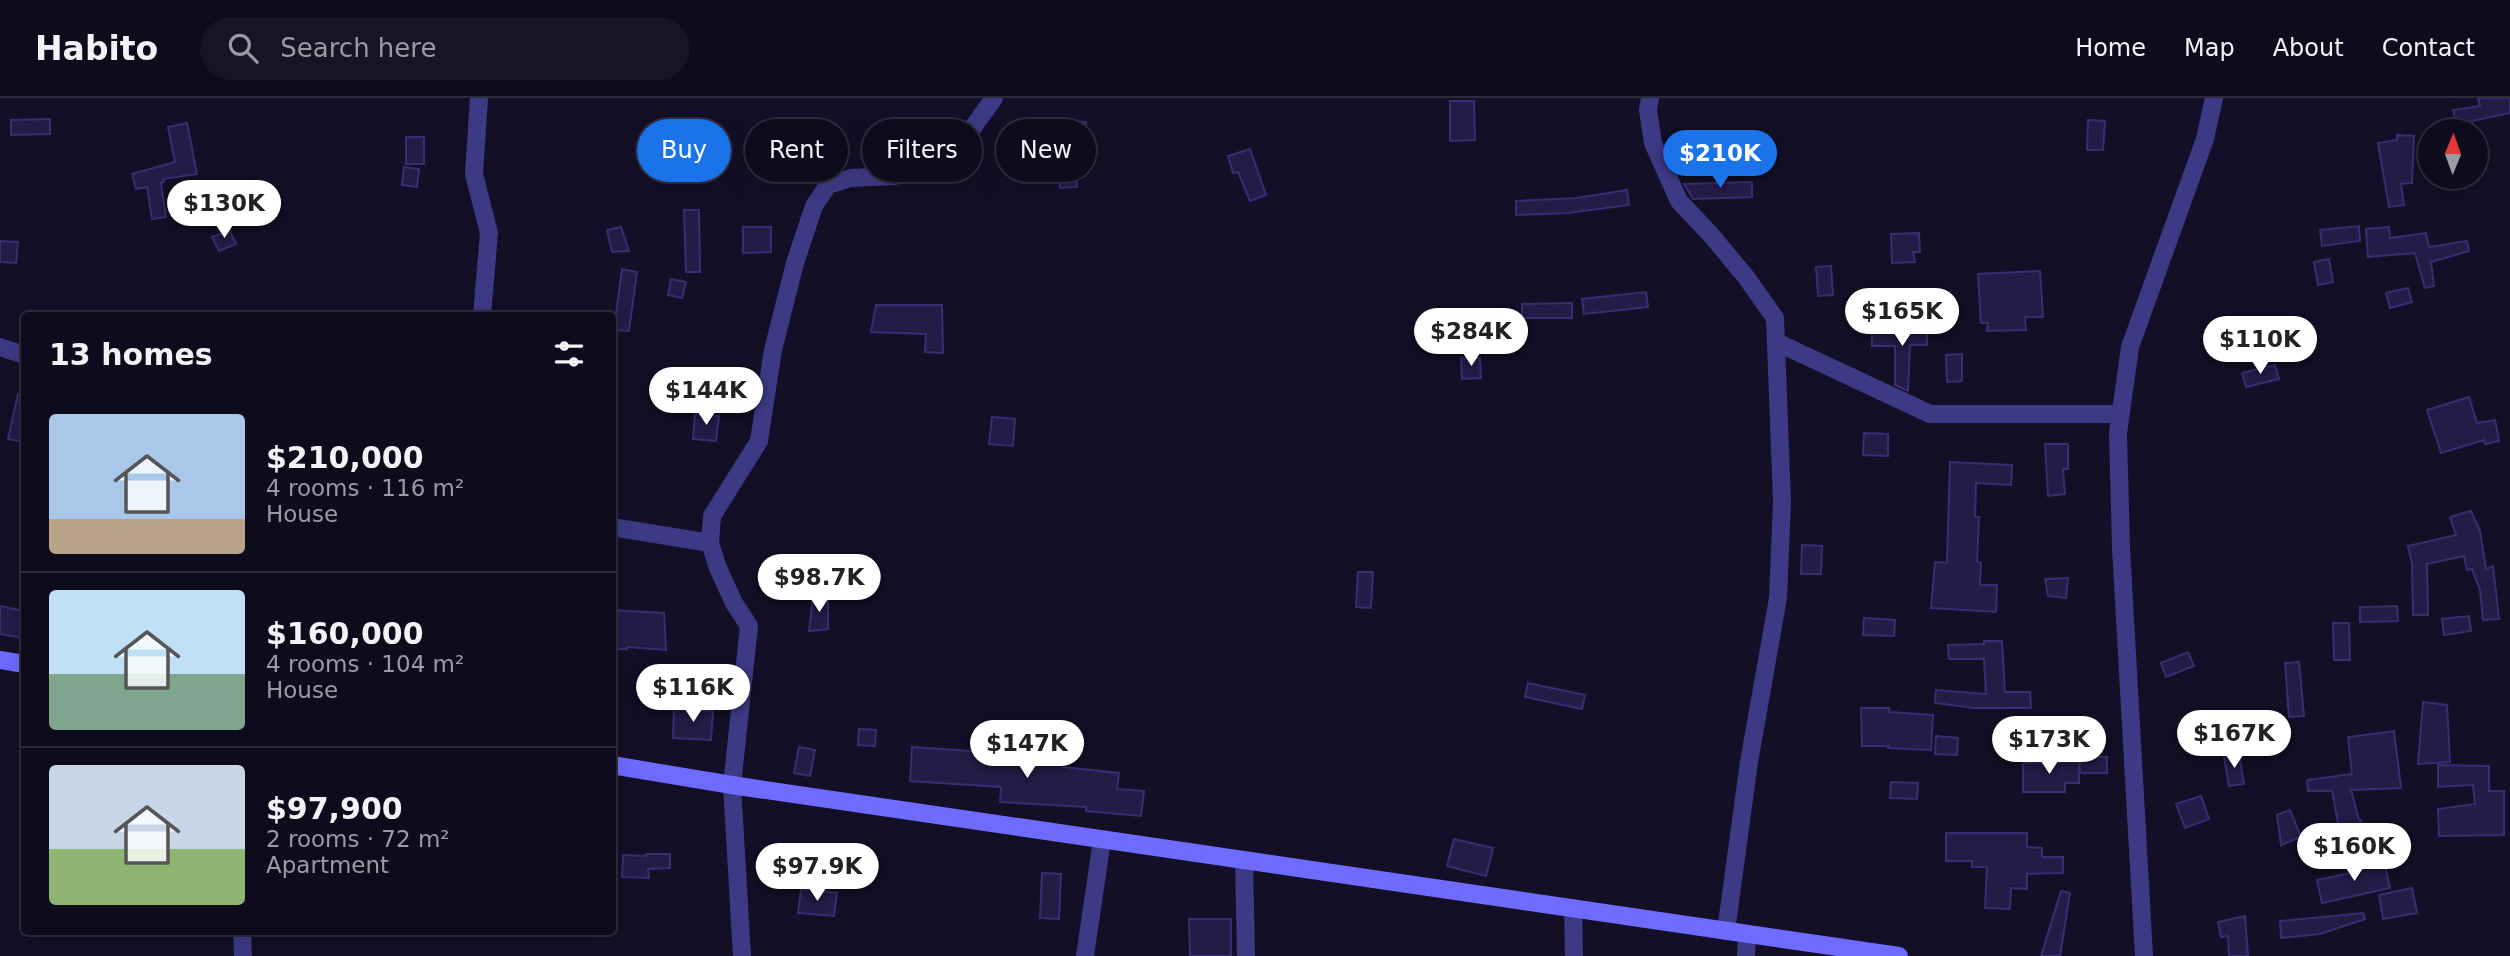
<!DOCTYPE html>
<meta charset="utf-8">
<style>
body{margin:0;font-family:"DejaVu Sans",sans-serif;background:#171425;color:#f1f3f6;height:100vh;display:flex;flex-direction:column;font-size:26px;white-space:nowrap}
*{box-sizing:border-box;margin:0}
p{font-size:23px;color:#9b9ba3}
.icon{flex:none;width:38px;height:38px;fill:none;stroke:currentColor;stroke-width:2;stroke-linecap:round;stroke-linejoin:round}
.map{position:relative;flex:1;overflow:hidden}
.drawer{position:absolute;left:21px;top:214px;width:595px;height:623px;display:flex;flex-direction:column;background:#0e0b1c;border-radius:7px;box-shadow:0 7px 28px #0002,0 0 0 2px #2e2b3b}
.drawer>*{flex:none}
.banner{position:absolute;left:637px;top:21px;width:665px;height:63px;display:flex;gap:14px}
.needle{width:46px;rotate:1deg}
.buttons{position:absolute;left:2418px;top:21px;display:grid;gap:14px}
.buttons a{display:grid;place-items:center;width:70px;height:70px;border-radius:50%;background:#0e0b1c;box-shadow:0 7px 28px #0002,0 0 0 2px #2e2b3b;font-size:35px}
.price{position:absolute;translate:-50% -60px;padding:0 16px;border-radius:24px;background:#fff;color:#222;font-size:23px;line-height:46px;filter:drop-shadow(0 2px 4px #0008)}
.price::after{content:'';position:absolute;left:50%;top:42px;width:21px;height:16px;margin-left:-10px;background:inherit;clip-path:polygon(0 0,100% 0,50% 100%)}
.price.active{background:#1a73e8;color:#fff}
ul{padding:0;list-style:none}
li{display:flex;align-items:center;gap:21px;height:175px;padding:0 28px}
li+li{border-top:2px solid #2e2b3b}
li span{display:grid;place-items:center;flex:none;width:196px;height:140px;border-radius:7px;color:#555}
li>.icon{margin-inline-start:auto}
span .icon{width:84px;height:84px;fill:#fffc;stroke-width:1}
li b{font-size:30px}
h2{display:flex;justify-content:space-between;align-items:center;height:84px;padding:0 28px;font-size:30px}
.pill{padding:0 24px;border-radius:32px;background:#0e0b1c;box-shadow:0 7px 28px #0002,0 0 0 2px #2e2b3b;font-size:24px;line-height:63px}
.pill.active{background:#1a73e8;color:#fff}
header{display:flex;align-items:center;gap:42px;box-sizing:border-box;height:98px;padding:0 35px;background:#0e0b1c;border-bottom:2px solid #2e2b3b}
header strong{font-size:33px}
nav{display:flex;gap:38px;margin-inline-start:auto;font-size:24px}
.search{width:490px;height:63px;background:#171425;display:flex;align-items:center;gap:18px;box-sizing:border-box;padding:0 24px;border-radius:38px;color:#9b9ba3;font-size:26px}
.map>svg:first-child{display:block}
.building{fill:#241b47;stroke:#3b2d73;stroke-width:2}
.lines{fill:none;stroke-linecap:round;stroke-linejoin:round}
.street{stroke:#3d3a85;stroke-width:18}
.secondary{stroke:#6f6bff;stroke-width:18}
</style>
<header>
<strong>Habito</strong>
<div class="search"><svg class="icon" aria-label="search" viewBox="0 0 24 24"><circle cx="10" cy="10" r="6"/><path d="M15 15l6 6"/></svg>Search here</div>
<nav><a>Home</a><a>Map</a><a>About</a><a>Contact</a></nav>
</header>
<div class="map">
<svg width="2510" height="858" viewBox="0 0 2510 858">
<rect width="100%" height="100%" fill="#130f26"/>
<path class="building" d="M2478 0H2510V15L2472 23 2474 33H2457L2453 12 2480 8Z
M1450 3H1474L1475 42 1450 43Z
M50 21V36L11 37V22Z
M2088 22 2105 23 2103 52H2087Z
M1049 23 1086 24 1085 63H1076L1077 89 1060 90 1059 77 1049 78Z
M187 25 197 76 163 81 164 84 161 85 166 119 152 121 147 89 136 91 132 76 175 64 168 29Z
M2397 37 2414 38 2412 85 2401 86 2404 107 2389 109 2378 45 2397 42Z
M406 39H424V66H406Z
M1250 51 1266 97 1250 103 1238 74 1233 75 1228 58Z
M404 69 419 71 417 89 402 87Z
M1752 84V99L1693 101 1684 86Z
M1627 92 1629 107 1568 115 1516 117V103L1577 100Z
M684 112H699L700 174H686Z
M2359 128 2360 143 2322 148 2320 132Z
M621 129 629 153 612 154 607 132Z
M743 129H771V154L743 155Z
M2389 129 2390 140 2426 135 2429 149 2467 143 2469 153 2431 164 2434 188 2425 190 2415 155 2368 159 2366 131Z
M229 132 236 146 219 153 212 139Z
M1919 135 1920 154H1913L1915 164 1892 165 1891 136Z
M0 143 18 144 16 165 0 164Z
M2329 161 2333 184 2318 187 2314 164Z
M1831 168 1833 197 1818 198 1816 169Z
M622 171 637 174 629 233 612 232V215L616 216Z
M2040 173 2043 219H2025L2026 232 1987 233 1988 225H1981L1978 176Z
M671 181 686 184 682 200 668 197Z
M2408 190 2412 204 2390 210 2386 195Z
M1646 194 1648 209 1584 216 1582 201Z
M1572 205V220H1522V206Z
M876 207H942L943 255 925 254 926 236 871 234Z
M1908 226H1927V247H1910L1908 293 1895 287V248H1872V233H1908Z
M1962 256V283L1947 284 1946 257Z
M1461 260H1480L1481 280 1462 281Z
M2275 267 2279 281 2246 289 2242 275Z
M18 296 24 297V344L8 341Z
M2469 299 2477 325 2495 322 2499 343 2485 346 2484 342 2441 355 2427 312Z
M695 316 719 318 716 343 693 341Z
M992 319 1015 321 1013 348 989 346Z
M1864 335 1888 336V358L1863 357Z
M2045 346H2068V371H2063L2065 396 2048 398Z
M1950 364 2012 367 2011 387 1976 385 1975 419H1979L1977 464 1981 465 1980 487H1997L1996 514 1931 510 1935 464 1947 465Z
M2471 413 2480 433 2486 471 2493 468 2499 521 2483 522 2480 492 2472 471 2467 472 2464 458 2427 466 2428 517H2413L2412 466 2408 448 2456 437 2450 419Z
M1802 447 1822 448 1821 476H1801Z
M1358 474H1373L1371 510 1356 509Z
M2068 480 2066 500 2048 498 2045 481Z
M813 498 828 500V531L809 533Z
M0 508 24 513V540L0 536Z
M2397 508 2398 523 2360 524V509Z
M612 512 664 515 666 552 627 549V551H612Z
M2469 518 2471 533 2444 537 2442 521Z
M1864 520 1895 522 1894 538 1863 537Z
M2333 525H2349L2350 562H2334Z
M1984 543H2002L2005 594H2030L2031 610H1974L1935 605 1936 592 1986 596 1984 561H1949L1948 547 1984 546Z
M2188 554 2194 568 2166 579 2161 565Z
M2299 564 2304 618 2289 619 2285 565Z
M1528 585 1585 597 1582 611 1525 599Z
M2423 604 2447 607 2450 664 2418 666Z
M1861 610H1889V614L1933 617 1931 652 1888 650 1889 648H1862Z
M674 611 713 613 711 642 673 640Z
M859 631 876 632 875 648 858 647Z
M2394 633 2401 690 2351 692 2359 722H2361L2363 738 2341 741 2332 693H2308L2307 682 2352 676 2348 639Z
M1936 638 1958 640 1957 657 1935 656Z
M799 649 815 652 810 678 794 675Z
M912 649 1001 655V659L1064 663 1063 669 1119 675 1117 691 1144 693 1141 718 1086 713V709L1000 704 1001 689 910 683Z
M2239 656 2244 686 2229 688 2224 659Z
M2080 659H2107V675H2080Z
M2079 664V685H2065V694H2023V665Z
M2438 667 2489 668V693H2504V737L2439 738 2438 711 2475 706 2473 687 2438 689Z
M1891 684 1918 685 1917 701 1890 700Z
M2201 698 2209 721 2185 730 2176 706Z
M2290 712 2301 739 2281 747 2277 717Z
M1946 735H2027V749L2042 750V759H2063V775L2027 776V791L2011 790 2010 811 1985 810 1987 769H1972V763H1946Z
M1454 741 1493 750 1486 778 1447 768Z
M646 756H670V770L648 771 649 780 622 779 623 757 646 758Z
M2384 764 2390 790 2322 805 2317 782 2355 774V771Z
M1042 775 1061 776 1059 821 1040 820Z
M2412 790 2417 815 2383 821 2379 797Z
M801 791 837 795 834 818 798 815Z
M2061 793 2070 795 2060 858H2041Z
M2363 815 2365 821 2320 836 2281 840 2280 823Z
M2245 818 2248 858H2229L2228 838 2221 839 2218 824Z
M1189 821H1231V858H1190Z"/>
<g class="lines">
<path class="street" d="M479 0 474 76 489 135 482 217
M1650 0 1648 12 1653 45 1679 103 1711 137 1746 179 1775 220 1782 404 1778 500 1749 664 1726 833
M1776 244 1930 316H2121
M0 249 24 257
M612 429 710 445
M1244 762 1246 858
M1573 810 1574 858
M242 833 243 858
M742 858 732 687 749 528 734 505 718 470 710 445 712 418 759 343 773 252 795 165 814 108 828 87 851 80 894 78 921 72 969 35 994 0
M1085 858 1102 742
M1746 858 1747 836
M2144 858 2121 450 2118 335 2130 249 2205 41 2214 0"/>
<path class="secondary" d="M0 562 24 566
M612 667 738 688 1899 858"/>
</g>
</svg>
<div class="buttons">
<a><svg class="needle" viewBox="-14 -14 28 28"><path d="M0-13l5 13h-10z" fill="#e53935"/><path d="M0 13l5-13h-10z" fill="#9b9ba3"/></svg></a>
</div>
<b class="price active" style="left:1720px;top:92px">$210K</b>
<b class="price" style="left:224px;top:142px">$130K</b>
<b class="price" style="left:1902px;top:250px">$165K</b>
<b class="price" style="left:1471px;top:270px">$284K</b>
<b class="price" style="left:2260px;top:278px">$110K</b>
<b class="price" style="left:706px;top:329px">$144K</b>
<b class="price" style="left:819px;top:516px">$98.7K</b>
<b class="price" style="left:693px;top:626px">$116K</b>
<b class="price" style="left:2234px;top:672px">$167K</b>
<b class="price" style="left:2049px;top:678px">$173K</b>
<b class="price" style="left:1027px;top:682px">$147K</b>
<b class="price" style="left:2354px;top:785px">$160K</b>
<b class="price" style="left:817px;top:805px">$97.9K</b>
<div class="banner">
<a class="pill active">Buy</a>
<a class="pill">Rent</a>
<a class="pill">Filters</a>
<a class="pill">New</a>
</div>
<section class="drawer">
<h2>13 homes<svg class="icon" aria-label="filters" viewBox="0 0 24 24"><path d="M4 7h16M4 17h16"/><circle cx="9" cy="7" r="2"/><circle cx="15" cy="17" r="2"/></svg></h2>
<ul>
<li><span style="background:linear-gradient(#a9c7e8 75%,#b9a48a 0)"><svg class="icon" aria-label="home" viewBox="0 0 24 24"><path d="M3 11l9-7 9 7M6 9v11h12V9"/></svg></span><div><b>$210,000</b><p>4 rooms · 116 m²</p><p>House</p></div></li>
<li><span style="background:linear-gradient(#bfe0f5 60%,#7fa58c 0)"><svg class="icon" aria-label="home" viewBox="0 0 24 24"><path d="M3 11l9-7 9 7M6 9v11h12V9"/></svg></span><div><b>$160,000</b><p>4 rooms · 104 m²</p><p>House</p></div></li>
<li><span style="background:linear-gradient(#c9d6e8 60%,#8fb573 0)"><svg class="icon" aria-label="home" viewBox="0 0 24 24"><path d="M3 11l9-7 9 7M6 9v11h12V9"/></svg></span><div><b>$97,900</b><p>2 rooms · 72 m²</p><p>Apartment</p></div></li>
</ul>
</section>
</div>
